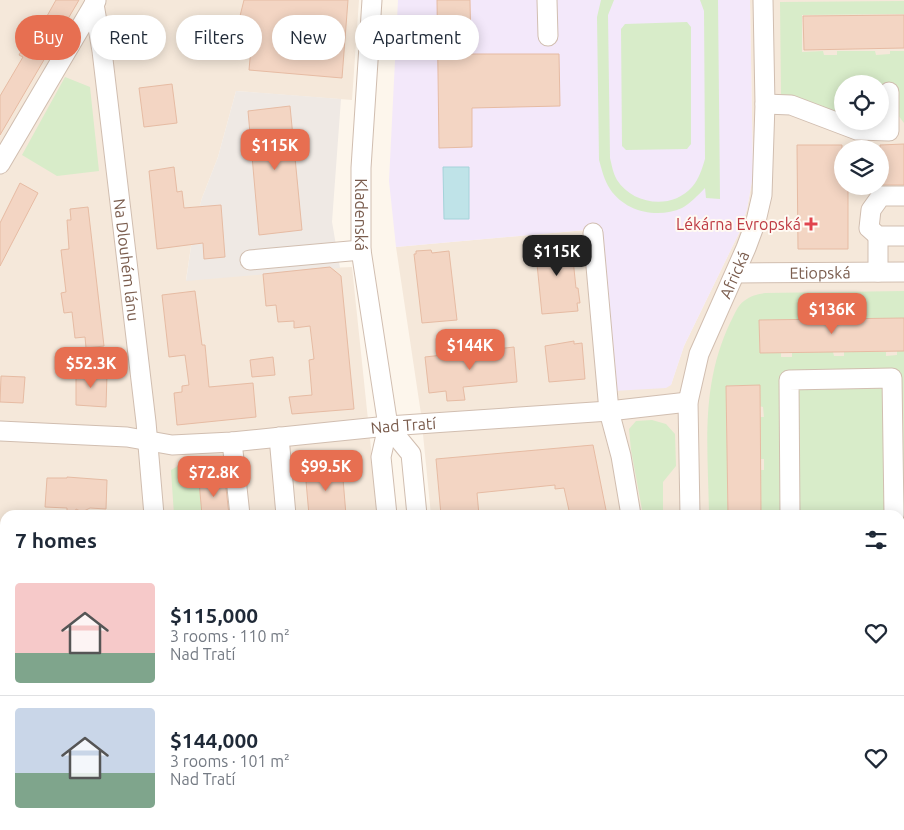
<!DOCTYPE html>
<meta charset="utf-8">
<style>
body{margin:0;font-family:Ubuntu,sans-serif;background:#f6f6f7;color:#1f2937;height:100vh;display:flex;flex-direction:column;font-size:19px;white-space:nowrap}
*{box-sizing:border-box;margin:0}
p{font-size:16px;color:#747a83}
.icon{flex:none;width:28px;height:28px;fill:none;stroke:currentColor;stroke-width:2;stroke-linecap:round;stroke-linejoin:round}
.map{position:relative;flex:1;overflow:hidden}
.drawer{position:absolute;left:0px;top:510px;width:905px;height:320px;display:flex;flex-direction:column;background:#fff;border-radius:15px 15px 0 0;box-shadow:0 2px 12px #0003}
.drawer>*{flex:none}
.banner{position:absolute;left:15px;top:15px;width:500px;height:45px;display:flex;gap:10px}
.controls{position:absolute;left:834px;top:75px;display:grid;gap:10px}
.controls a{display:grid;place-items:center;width:55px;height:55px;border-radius:50%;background:#fff;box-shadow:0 2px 12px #0003;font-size:25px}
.price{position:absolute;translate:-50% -42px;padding:0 11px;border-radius:10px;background:#e76f51;color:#fff;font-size:16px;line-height:32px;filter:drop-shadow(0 1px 2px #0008)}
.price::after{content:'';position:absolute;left:50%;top:30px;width:15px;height:11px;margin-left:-8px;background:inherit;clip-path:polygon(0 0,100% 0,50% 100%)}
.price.active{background:#222;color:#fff}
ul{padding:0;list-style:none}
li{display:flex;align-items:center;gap:15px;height:125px;padding:0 15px}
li+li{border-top:1px solid #e0e1e3}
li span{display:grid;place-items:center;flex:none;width:140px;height:100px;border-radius:5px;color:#555}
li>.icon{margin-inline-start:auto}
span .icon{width:60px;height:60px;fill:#fffc;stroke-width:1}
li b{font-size:21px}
h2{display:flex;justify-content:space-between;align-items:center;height:60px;padding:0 15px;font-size:21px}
.pill{padding:0 18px;border-radius:22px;background:#fff;box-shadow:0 2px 12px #0003;font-size:18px;line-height:45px}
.pill.active{background:#e76f51;color:#fff}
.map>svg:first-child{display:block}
.residential{fill:#f5e8da;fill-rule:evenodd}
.industrial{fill:#efe9e4}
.education{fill:#f3e8fa}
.green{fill:#d8ecc9}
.water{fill:#bfe3e8;stroke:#a5d3da}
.building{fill:#f3d5c3;stroke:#e6bba3}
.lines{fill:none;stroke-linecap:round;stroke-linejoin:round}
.minor-casing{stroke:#d1beb0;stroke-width:21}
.minor{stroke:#fff;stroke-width:19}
.health-dot{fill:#e0444e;stroke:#fffaf3;stroke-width:2}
.labels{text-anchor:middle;stroke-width:4;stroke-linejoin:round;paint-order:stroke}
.street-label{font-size:16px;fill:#7a5c4d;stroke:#fffaf3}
.health-label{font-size:16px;fill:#be3a42;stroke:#fffaf3;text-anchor:end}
</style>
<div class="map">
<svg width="904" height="830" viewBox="0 0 904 830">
<rect width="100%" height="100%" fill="#fdf6ec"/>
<path class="residential" d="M0 0H359L352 100 236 91 218 157 202 198 194 226 186 280 329 268 352 267 378 515H5V825H413L414 830H0Z
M750 0H904V830H462V825H900V515H431L421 414 396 247 597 229 671 385 684 346 740 231 747 209 753 176ZM842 84H880V121H842ZM842 149H880V186H842Z"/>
<path class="industrial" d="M236 91 341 99 332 222 340 268 186 281 194 226 202 198 218 157Z"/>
<path class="education" d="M398 0H750L753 176 747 209 740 231 684 346 671 385 666 388 613 391 597 229 396 247 389 181Z"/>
<path class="green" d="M601 0H614L608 15 610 158C612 166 613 173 617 180 633 205 672 210 692 187 699 179 702 169 705 159L704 11 700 0H718L720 199 706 198 705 188C698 195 691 203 682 208 658 219 625 212 610 189 604 180 602 170 599 160L597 17Z
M904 1V14L802 15V52L823 51 824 55H837V51H875L876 55 890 54V51H904V123L895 111 880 109V84H842V119L781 96 780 2Z
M687 22 691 27V144L687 149 626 150 622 146 621 29 625 24Z
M65 77 90 87 99 171 57 176 22 155Z
M904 291V318L759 320 760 353H781V357H792V352H833L834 356H844V352H886V356L897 355V351H904V680H900V515H764V512H760V470H764V459H760L759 417H764L763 407 759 406V385L726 386 728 515H709C708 447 700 387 730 323 734 316 737 306 744 301 750 296 757 294 765 293Z
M652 420 666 424 675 434 676 466 663 482V515H643L631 450 629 429 636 421Z
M230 461 235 515H231L227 479 199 481 202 515H174L171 470 178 466Z
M0 533 5 534V687H0Z
M900 713H904V830H764V825H900Z
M0 786H5V825H41L42 830H0Z
M533 825H664V830H533Z"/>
<path class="water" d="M443 167H469V219H444Z"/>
<path class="building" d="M56 0H79L0 135V96L23 57 19 55 34 29 38 32Z
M244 0H348L342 78 249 70 253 26 238 24Z
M437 0H470L471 54H559L560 106 472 108V147L439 148Z
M904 15V48L804 50 803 16Z
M172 84 177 123 144 127 139 88Z
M290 106 302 230 259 235 248 111Z
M904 144V185H880V145Z
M797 145H842V186H848V249H798Z
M174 167 177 192 182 191 184 208 221 205 225 257 204 259 203 243 157 249 149 171Z
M20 183 38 193 0 266V223Z
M88 207 104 346 86 348 85 337 75 338 72 312 64 313 61 293 66 292 61 250 69 249 67 220H71L70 209Z
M554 239V242L571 240 576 288H578L580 303H577L578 311 542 314 535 244 538 243V240Z
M431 250 432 253 449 251 457 320 422 323 414 254H416V251Z
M330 267 341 276 354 409 292 414 289 397 312 395 309 360 314 359 310 326 294 328V321L278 322 276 305 266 306 263 274Z
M195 291 202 345H205L209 387 253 383 256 417 177 425 174 393 182 392V386L189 385 185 355 169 357 162 295Z
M904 318V351L760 353 759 320Z
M574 341V344L582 343 585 379 549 382 545 346Z
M514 347 517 382 463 387 465 400 447 401 446 391 429 393 425 357Z
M273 357 275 375 252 377 250 360Z
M76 372 107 374 106 407 76 405Z
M1 376 25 377 23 403 0 402Z
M760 385 761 515H728L726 386Z
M593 445 607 515H570L564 488 555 489V485L477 493 479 515H441L436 459Z
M342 467 346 515H309L305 470Z
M67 477 107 480 106 509 90 508 82 512 76 509 74 515H67V508L45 507 47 478H67Z
M225 479 229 515H202L199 481Z"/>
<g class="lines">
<g class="minor-casing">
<g id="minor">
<path id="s1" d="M372 0 361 168V250L388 426 381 457 387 515"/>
<path d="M547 0 548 36"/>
<path id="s2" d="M94 4 102 51 146 422 154 515"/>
<path d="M765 104 791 105 857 130 889 131V92"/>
<path d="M0 164 96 1"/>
<path d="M904 196H881L871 210 869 228 878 236H904"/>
<path d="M593 233 609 411 621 456 631 515"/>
<path d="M878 236V272"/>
<path d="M250 260 361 250"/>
<path id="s3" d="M736 273 904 272"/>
<path d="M388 426 411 454 417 515"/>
<path id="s4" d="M0 431 127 437 172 445 232 442 388 426 609 411 688 402"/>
<path d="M279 437 286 515"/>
<path d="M232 442 240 515"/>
<path id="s5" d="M690 515 688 402 699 354 746 248 756 221 762 195 765 104 763 0"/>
<path d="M790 515 789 380 892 378 894 515"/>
<path d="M50 825V830"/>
<path d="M184 825 185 830"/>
<path d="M270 825 271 830"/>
<path d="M417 825 418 830"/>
<path d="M688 825V830"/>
<path d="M791 825V830"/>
<path d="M896 825V830"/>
<path d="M448 828 469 825"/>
</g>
</g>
<use href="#minor" class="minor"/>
</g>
<path class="health-dot" d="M808.5 216.5h5v5h5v5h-5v5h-5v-5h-5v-5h5z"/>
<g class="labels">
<g class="street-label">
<text dy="6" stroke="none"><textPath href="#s1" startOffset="215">Kladenská</textPath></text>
<text dy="6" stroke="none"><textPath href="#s2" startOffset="258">Na Dlouhém lánu</textPath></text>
<text dy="6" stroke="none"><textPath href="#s3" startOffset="84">Etiopská</textPath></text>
<text dy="6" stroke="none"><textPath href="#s5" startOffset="249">Africká</textPath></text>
<text dy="6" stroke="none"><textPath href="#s4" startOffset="405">Nad Tratí</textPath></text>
</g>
<g class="health-label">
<text x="801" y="230">Lékárna Evropská</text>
</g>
</g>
</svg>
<div class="controls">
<a><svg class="icon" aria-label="locate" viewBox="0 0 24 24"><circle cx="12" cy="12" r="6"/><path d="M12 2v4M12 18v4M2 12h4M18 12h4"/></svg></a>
<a><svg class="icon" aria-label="layers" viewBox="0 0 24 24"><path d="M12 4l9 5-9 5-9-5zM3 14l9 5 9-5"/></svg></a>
</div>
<b class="price" style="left:275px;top:171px">$115K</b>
<b class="price active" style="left:557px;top:277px">$115K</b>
<b class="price" style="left:832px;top:335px">$136K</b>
<b class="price" style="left:470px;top:371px">$144K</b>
<b class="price" style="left:91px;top:389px">$52.3K</b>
<b class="price" style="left:326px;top:492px">$99.5K</b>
<b class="price" style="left:214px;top:498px">$72.8K</b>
<div class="banner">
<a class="pill active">Buy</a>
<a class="pill">Rent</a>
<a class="pill">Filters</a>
<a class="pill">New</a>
<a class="pill">Apartment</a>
</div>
<section class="drawer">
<h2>7 homes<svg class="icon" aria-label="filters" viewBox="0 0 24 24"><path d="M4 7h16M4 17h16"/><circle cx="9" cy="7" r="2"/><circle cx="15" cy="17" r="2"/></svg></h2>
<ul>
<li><span style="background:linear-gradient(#f6c9c9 70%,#7fa58c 0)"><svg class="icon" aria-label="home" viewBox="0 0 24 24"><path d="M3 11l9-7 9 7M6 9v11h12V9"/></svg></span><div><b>$115,000</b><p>3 rooms · 110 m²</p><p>Nad Tratí</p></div><svg class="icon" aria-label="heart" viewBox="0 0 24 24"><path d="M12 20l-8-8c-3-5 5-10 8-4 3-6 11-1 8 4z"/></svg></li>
<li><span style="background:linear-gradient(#c9d6e8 65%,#7fa58c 0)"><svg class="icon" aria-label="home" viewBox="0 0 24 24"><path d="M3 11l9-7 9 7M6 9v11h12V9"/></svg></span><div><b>$144,000</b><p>3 rooms · 101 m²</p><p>Nad Tratí</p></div><svg class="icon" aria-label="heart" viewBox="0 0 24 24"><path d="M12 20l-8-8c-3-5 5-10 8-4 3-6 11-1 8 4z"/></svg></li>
</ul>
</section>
</div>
